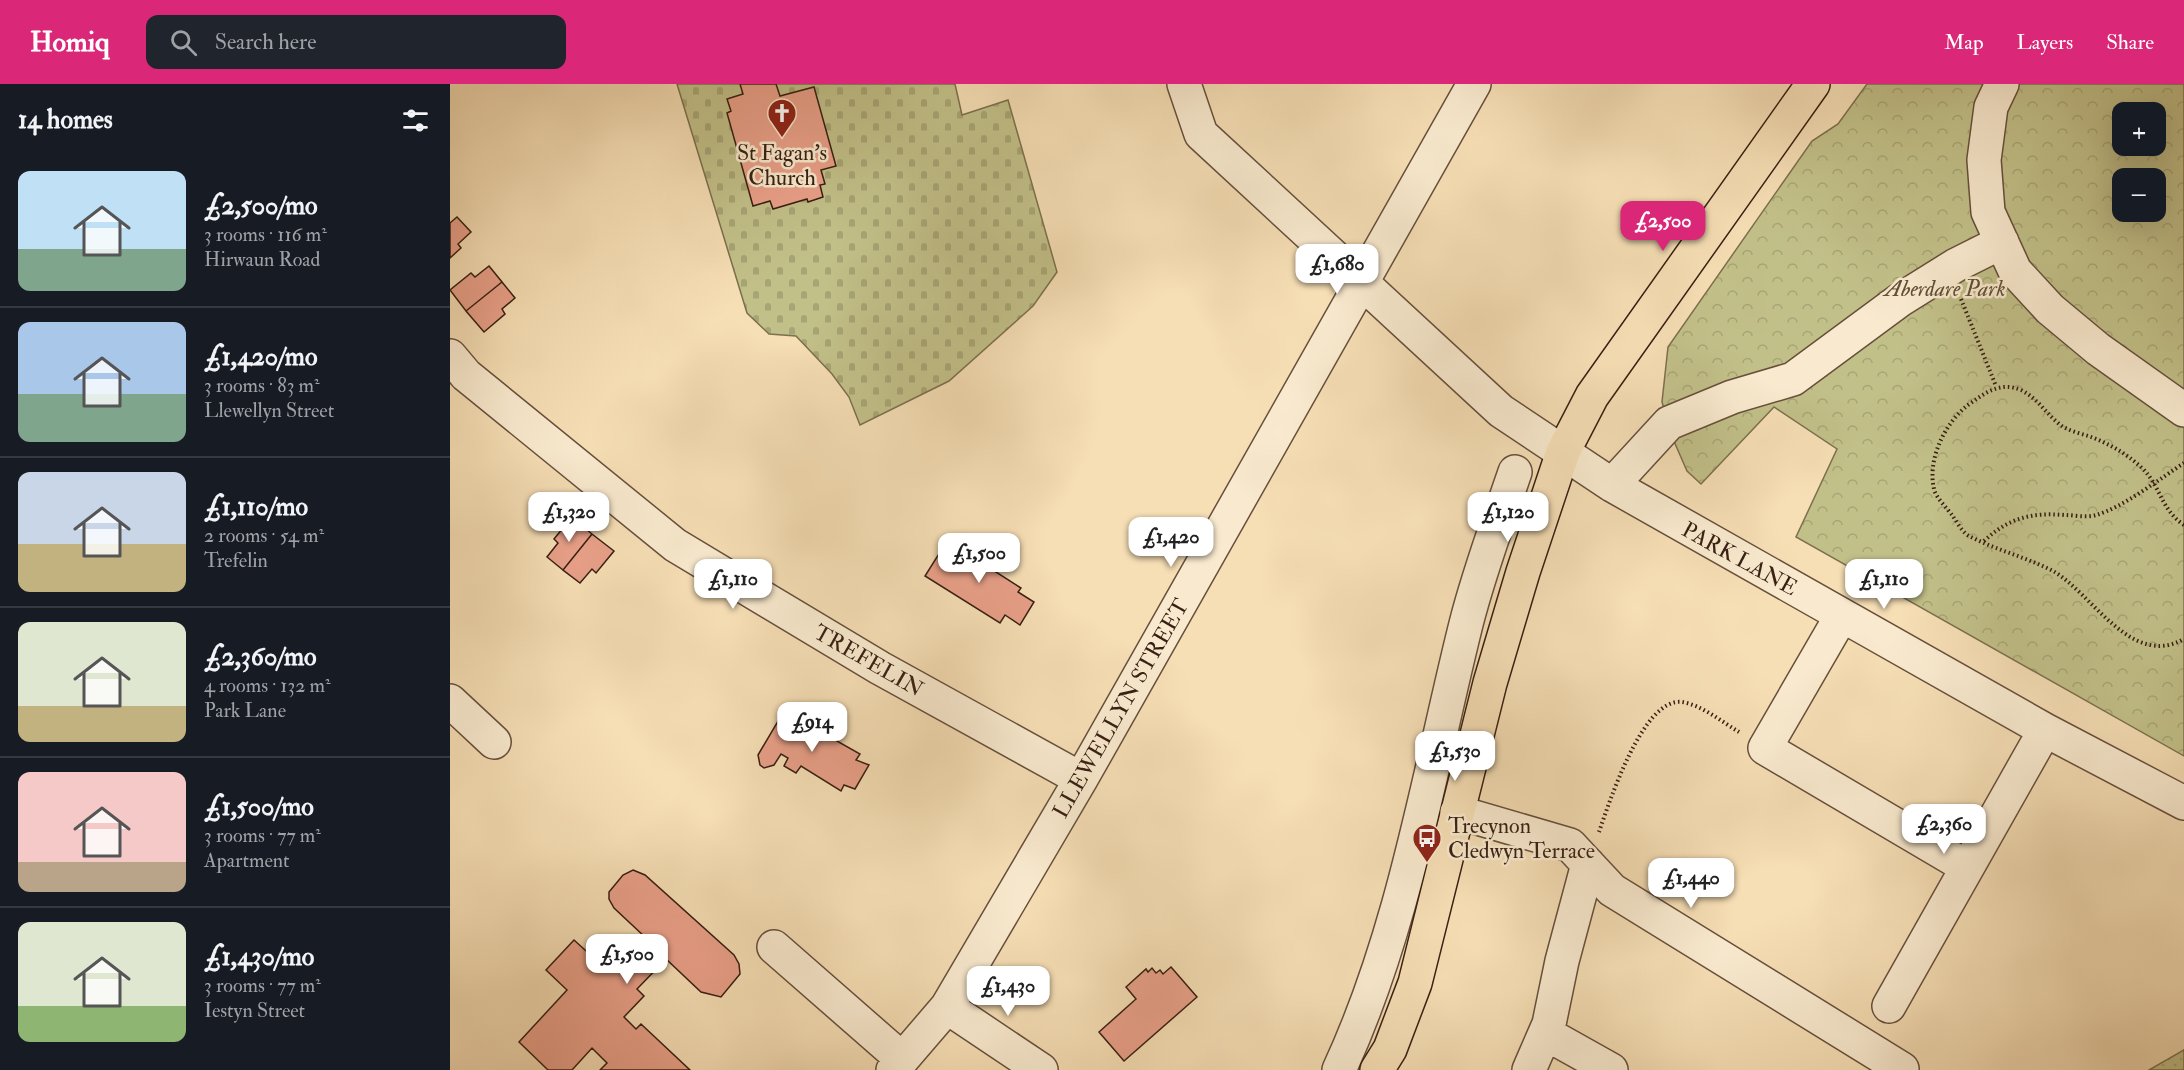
<!DOCTYPE html>
<meta charset="utf-8">
<style>
body{margin:0;font-family:"IM FELL Double Pica",serif;background:#20242c;color:#f1f3f6;height:100vh;display:flex;flex-direction:column;font-size:22px;white-space:nowrap}
*{box-sizing:border-box;margin:0}
p{font-size:20px;color:#9ea1a6}
.icon{flex:none;width:33px;height:33px;fill:none;stroke:currentColor;stroke-width:2;stroke-linecap:round;stroke-linejoin:round}
.map{position:relative;flex:1;overflow:hidden}
.drawer{display:flex;flex-direction:column;background:#171b24;width:450px}
.drawer>*{flex:none}
.buttons{position:absolute;left:1662px;top:18px;display:grid;gap:12px}
.buttons a{display:grid;place-items:center;width:54px;height:54px;border-radius:12px;background:#171b24;box-shadow:0 6px 24px #0002;font-size:30px}
.price{position:absolute;translate:-50% -51px;padding:0 14px;border-radius:12px;background:#fff;color:#222;font-size:20px;line-height:39px;filter:drop-shadow(0 2px 3px #0008)}
.price::after{content:'';position:absolute;left:50%;top:36px;width:18px;height:14px;margin-left:-9px;background:inherit;clip-path:polygon(0 0,100% 0,50% 100%)}
.price.active{background:#db2777;color:#fff}
ul{padding:0;list-style:none}
li{display:flex;align-items:center;gap:18px;height:150px;padding:0 18px}
li+li{border-top:2px solid #363941}
li span{display:grid;place-items:center;flex:none;width:168px;height:120px;border-radius:12px;color:#555}
li>.icon{margin-inline-start:auto}
span .icon{width:72px;height:72px;fill:#fffc;stroke-width:1}
li b{font-size:26px}
h2{display:flex;justify-content:space-between;align-items:center;height:72px;padding:0 18px;font-size:26px}
header{display:flex;align-items:center;gap:36px;box-sizing:border-box;height:84px;padding:0 30px;background:#db2777;color:#fff}
header strong{font-size:28px}
nav{display:flex;gap:33px;margin-inline-start:auto;font-size:21px}
.search{width:420px;height:54px;background:#20242c;display:flex;align-items:center;gap:15px;box-sizing:border-box;padding:0 21px;border-radius:12px;color:#9ea1a6;font-size:22px}
main{display:flex;flex:1;min-height:0}
.map>svg:first-child{display:block}
.grass{fill:url(#grass-dots);stroke:#7c704e;stroke-width:1.5}
.forest{fill:url(#forest-crowns);stroke:#7c704e;stroke-width:1.5;fill-rule:evenodd}
.cemetery{fill:url(#cemetery-stones);stroke:#7c704e;stroke-width:1.5}
.building{fill:#e9a089;stroke:#371f13;stroke-width:1.5}
.lines{fill:none;stroke-linecap:round;stroke-linejoin:round}
.minor-casing{stroke:#674f3c;stroke-width:36}
.major-casing{stroke:#371f13;stroke-width:36}
.path{stroke:#371f13;stroke-width:4;stroke-dasharray:1.5 3;stroke-linecap:butt}
.minor{stroke:#f9eacf;stroke-width:33}
.major{stroke:#f6deb5;stroke-width:33}
.labels{text-anchor:middle;stroke-width:5;stroke-linejoin:round;paint-order:stroke}
.poi-label{font-size:22px;fill:#371f13;stroke:#f9eacf}
.park-label{font-size:22px;font-style:italic;fill:#614f36;stroke:#f9eacf}
.street-label{font-size:22px;fill:#371f13;stroke:#f9eacf}
</style>
<header>
<strong>Homiq</strong>
<div class="search"><svg class="icon" aria-label="search" viewBox="0 0 24 24"><circle cx="10" cy="10" r="6"/><path d="M15 15l6 6"/></svg>Search here</div>
<nav><a>Map</a><a>Layers</a><a>Share</a></nav>
</header>
<main>
<section class="drawer">
<h2>14 homes<svg class="icon" aria-label="filters" viewBox="0 0 24 24"><path d="M4 7h16M4 17h16"/><circle cx="9" cy="7" r="2"/><circle cx="15" cy="17" r="2"/></svg></h2>
<ul>
<li><span style="background:linear-gradient(#bfe0f5 65%,#7fa58c 0)"><svg class="icon" aria-label="home" viewBox="0 0 24 24"><path d="M3 11l9-7 9 7M6 9v11h12V9"/></svg></span><div><b>£2,500/mo</b><p>3 rooms · 116 m²</p><p>Hirwaun Road</p></div></li>
<li><span style="background:linear-gradient(#a9c7e8 60%,#7fa58c 0)"><svg class="icon" aria-label="home" viewBox="0 0 24 24"><path d="M3 11l9-7 9 7M6 9v11h12V9"/></svg></span><div><b>£1,420/mo</b><p>3 rooms · 83 m²</p><p>Llewellyn Street</p></div></li>
<li><span style="background:linear-gradient(#c9d6e8 60%,#c2b280 0)"><svg class="icon" aria-label="home" viewBox="0 0 24 24"><path d="M3 11l9-7 9 7M6 9v11h12V9"/></svg></span><div><b>£1,110/mo</b><p>2 rooms · 54 m²</p><p>Trefelin</p></div></li>
<li><span style="background:linear-gradient(#dfe7d0 70%,#c2b280 0)"><svg class="icon" aria-label="home" viewBox="0 0 24 24"><path d="M3 11l9-7 9 7M6 9v11h12V9"/></svg></span><div><b>£2,360/mo</b><p>4 rooms · 132 m²</p><p>Park Lane</p></div></li>
<li><span style="background:linear-gradient(#f6c9c9 75%,#b9a48a 0)"><svg class="icon" aria-label="home" viewBox="0 0 24 24"><path d="M3 11l9-7 9 7M6 9v11h12V9"/></svg></span><div><b>£1,500/mo</b><p>3 rooms · 77 m²</p><p>Apartment</p></div></li>
<li><span style="background:linear-gradient(#dfe7d0 70%,#8fb573 0)"><svg class="icon" aria-label="home" viewBox="0 0 24 24"><path d="M3 11l9-7 9 7M6 9v11h12V9"/></svg></span><div><b>£1,430/mo</b><p>3 rooms · 77 m²</p><p>Iestyn Street</p></div></li>
</ul>
</section>
<div class="map">
<svg width="1734" height="986" viewBox="0 0 1734 986">
<defs>
<pattern id="grass-dots" width="8" height="8" patternUnits="userSpaceOnUse" patternTransform="scale(1.5)"><rect width="8" height="8" fill="#c2c089"/><path d="M2 2h.1M6 6h.1" fill="none" stroke="#a7a575" stroke-width="1.8" stroke-linecap="round"/></pattern>
<pattern id="forest-crowns" width="20" height="18" patternUnits="userSpaceOnUse" patternTransform="scale(1.5)"><rect width="20" height="18" fill="#c2c089"/><path d="M2 6a3 3 0 1 1 6 0M12 15a3 3 0 1 1 6 0" fill="none" stroke="#a7a575"/></pattern>
<pattern id="cemetery-stones" width="16" height="16" patternUnits="userSpaceOnUse" patternTransform="scale(1.5)"><rect width="16" height="16" fill="#c2c089"/><path d="M2 7V4a2 2 0 0 1 4 0v3zM10 15v-3a2 2 0 0 1 4 0v3z" fill="#a7a575"/></pattern>
</defs>
<rect width="100%" height="100%" fill="#f6deb5"/>
<filter id="stains"><feTurbulence type="fractalNoise" baseFrequency=".00333" numOctaves="4"/><feColorMatrix values="0 0 0 0 .2 0 0 0 0 .09 0 0 0 0 .02 0 0 0 .5 -.17"/></filter>
<radialGradient id="worn" r=".72"><stop offset=".6" stop-color="#630" stop-opacity="0"/><stop offset="1" stop-color="#630" stop-opacity=".3"/></radialGradient>
<path class="grass" d="M1734 965V986H1699L1734 966Z"/>
<path class="forest" d="M1417 0H1734V672L1346 453 1387 365 1324 323 1251 400 1237 387 1223 355 1212 318 1218 263 1362 57 1388 40ZM1672 28H1706V62H1672ZM1672 94H1706V128H1672Z"/>
<path class="cemetery" d="M227 0H505L512 31 558 16 607 188 583 222 499 297 410 341 399 313 382 290 346 252 319 250 297 229Z"/>
<path class="building" d="M290 0H326L330 12 364 3 386 82 371 86 375 100 370 101 373 113 358 118 357 115 323 125 320 117 303 122 277 29 281 27 277 15 293 10Z
M7 133 21 148 8 160 11 164 0 174V139Z
M39 182 52 198 16 227 0 206 21 189 25 193Z
M52 198 65 214 52 225 55 230 34 248 16 227Z
M122 433 142 450 113 486 97 473 108 459 104 455Z
M142 450 164 467 146 489 142 485 130 499 113 486Z
M497 457 520 472 526 463 540 472 535 481 571 504 568 508 584 518 570 541 555 531 550 539 475 492Z
M334 627 410 670 406 676 419 681 405 705 394 701 391 707 351 682 346 689 334 682 338 674 331 670 324 681 314 684 310 681 308 671Z
M183 786 195 791 284 871 289 880 290 890 271 913 251 908 216 875 187 905 194 912 174 933 186 945 191 940 240 986H150L157 979 142 964 122 986H98L69 958 117 906 96 886 124 856 145 875 151 870 166 885 196 854 164 824 159 815V808L173 791Z
M721 883 747 913 674 977 649 948 686 915 676 903 696 885 698 888 702 884 706 889 710 886 713 890Z"/>
<g class="lines">
<g class="minor-casing">
<path id="minor" d="M734 0 751 50 1051 327 1162 401 1595 646 1734 719
M1552 0 1541 23 1534 76 1538 128 1565 187 1600 225 1648 265 1734 326
M0 272 16 291 225 461 430 584 631 695
M1162 401 1219 339 1282 313 1343 295 1450 216 1506 181 1552 158
M1392 531 1315 664 1517 783
M0 617 44 658
M1007 728 1120 761 1162 806 1452 985
M324 863 452 975
M1439 922 1595 646
M497 923 591 986
M1095 949 1161 986
M443 986 497 923 631 695 1024 0
M889 986C954 846 979 688 1016 540 1029 488 1048 438 1065 388
M1079 986 1099 940 1112 877 1138 780"/>
</g>
<g class="major-casing">
<path id="major" d="M927 986 940 965 965 899 1040 599 1073 488 1113 368 1142 312 1363 0"/>
</g>
<path class="path" d="M1511 215 1546 302
M1734 441C1711 426 1710 401 1692 384 1677 370 1660 360 1641 353 1630 349 1617 347 1608 339 1595 328 1587 314 1571 306 1550 297 1535 309 1518 321 1495 339 1477 375 1484 405 1486 414 1497 424 1502 431 1507 438 1512 448 1519 452 1546 466 1576 473 1603 487 1642 509 1681 585 1734 555
M1534 457C1557 435 1581 428 1614 431 1624 431 1636 434 1646 431 1672 424 1711 394 1734 379
M1149 748C1159 719 1193 613 1232 618 1252 621 1272 638 1289 648"/>
<use href="#minor" class="minor"/>
<use href="#major" class="major"/>
</g>
<defs>
<g id="church-pin" transform="scale(1.5)"><path d="M0 17L-7.5 6A9.5 9.5 0 1 1 7.5 6Z" fill="#8f2418" stroke="#f9eacf"/><path d="M-1.2-6h2.4v3.5h3.3v2.4h-3.3V6h-2.4V-.1h-3.3v-2.4h3.3Z" fill="#fff"/></g>
<g id="bus-pin" transform="scale(1.5)"><path d="M0 17L-7.5 6A9.5 9.5 0 1 1 7.5 6Z" fill="#8f2418" stroke="#f9eacf"/><path d="M-5-6H5V4H4V6H2V4H-2V6H-4V4H-5ZM-3.5-4V0h7V-4ZM-3.5 1.2v1.5H-2V1.2ZM2 1.2v1.5H3.5V1.2Z" fill="#fff"/></g>
</defs>
<g fill-rule="evenodd">
<use href="#church-pin" x="332" y="29"/>
<use href="#bus-pin" x="977" y="754"/>
</g>
<g class="labels">
<g class="poi-label">
<text x="332" y="76">St Fagan's<tspan x="332" dy="25">Church</tspan></text>
<text x="998" y="749" text-anchor="start">Trecynon<tspan x="998" dy="25">Cledwyn Terrace</tspan></text>
</g>
<g class="park-label">
<text x="1495" y="212">Aberdare Park</text>
</g>
<g class="street-label">
<text transform="translate(1290 474) rotate(29)" y="8">PARK LANE</text>
<text transform="translate(419 576) rotate(30)" y="8">TREFELIN</text>
<text transform="translate(670 624) rotate(-60)" y="8">LLEWELLYN STREET</text>
</g>
</g>
<rect width="100%" height="100%" filter="url(#stains)"/>
<rect width="100%" height="100%" fill="url(#worn)"/>
</svg>
<div class="buttons">
<a>+</a>
<a>−</a>
</div>
<b class="price active" style="left:1213px;top:168px">£2,500</b>
<b class="price" style="left:887px;top:211px">£1,680</b>
<b class="price" style="left:119px;top:459px">£1,320</b>
<b class="price" style="left:1058px;top:459px">£1,120</b>
<b class="price" style="left:721px;top:484px">£1,420</b>
<b class="price" style="left:529px;top:500px">£1,500</b>
<b class="price" style="left:283px;top:526px">£1,110</b>
<b class="price" style="left:1434px;top:526px">£1,110</b>
<b class="price" style="left:362px;top:669px">£914</b>
<b class="price" style="left:1005px;top:698px">£1,530</b>
<b class="price" style="left:1494px;top:771px">£2,360</b>
<b class="price" style="left:1241px;top:825px">£1,440</b>
<b class="price" style="left:177px;top:901px">£1,500</b>
<b class="price" style="left:558px;top:933px">£1,430</b>
</div>
</main>
